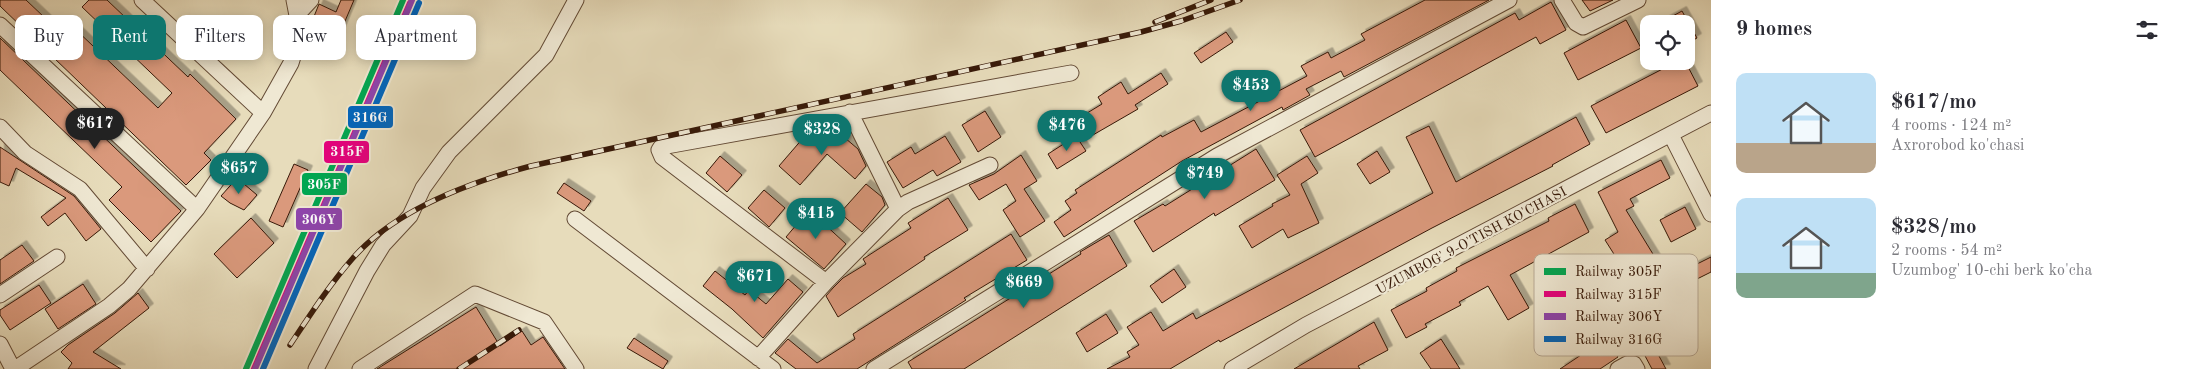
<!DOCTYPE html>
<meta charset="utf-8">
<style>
body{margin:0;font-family:"Old Standard TT",serif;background:#f7f7f7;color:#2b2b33;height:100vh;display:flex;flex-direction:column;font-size:19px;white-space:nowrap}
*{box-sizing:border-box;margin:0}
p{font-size:16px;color:#7c7c81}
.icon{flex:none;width:28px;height:28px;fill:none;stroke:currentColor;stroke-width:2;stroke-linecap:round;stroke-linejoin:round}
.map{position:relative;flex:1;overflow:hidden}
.sheet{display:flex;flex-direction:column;background:#fff;width:475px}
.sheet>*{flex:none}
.top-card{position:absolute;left:15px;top:15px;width:475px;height:45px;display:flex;gap:10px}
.controls{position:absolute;left:1640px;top:15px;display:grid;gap:10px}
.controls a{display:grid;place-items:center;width:55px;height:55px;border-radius:10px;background:#fff;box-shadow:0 2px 12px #0003;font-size:25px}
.price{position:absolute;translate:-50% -42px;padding:0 11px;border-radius:18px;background:#0f766e;color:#fff;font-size:16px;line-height:32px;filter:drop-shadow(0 1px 2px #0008)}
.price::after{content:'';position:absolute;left:50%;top:30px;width:15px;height:11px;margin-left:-8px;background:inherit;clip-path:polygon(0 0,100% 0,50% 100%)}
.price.selected{background:#222;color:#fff}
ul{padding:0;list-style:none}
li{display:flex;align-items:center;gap:15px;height:125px;padding:0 25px}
li span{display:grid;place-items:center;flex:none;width:140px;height:100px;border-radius:10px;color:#555}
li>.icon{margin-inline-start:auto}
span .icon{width:60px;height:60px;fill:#fffc;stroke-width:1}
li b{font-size:21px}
h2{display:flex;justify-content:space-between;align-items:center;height:60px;padding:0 25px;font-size:21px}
.tag{padding:0 18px;border-radius:10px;background:#fff;box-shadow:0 2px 12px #0003;font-size:18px;line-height:45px}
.tag.selected{background:#0f766e;color:#fff}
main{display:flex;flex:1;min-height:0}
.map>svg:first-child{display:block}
.building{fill:#da997b;stroke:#371908;filter:url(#shadow)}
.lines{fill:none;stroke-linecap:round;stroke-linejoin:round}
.minor-casing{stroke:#634a35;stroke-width:17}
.minor{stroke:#efe8d3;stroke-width:15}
.rail-casing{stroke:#371908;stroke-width:5.5}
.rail{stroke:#efe8d3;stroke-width:4;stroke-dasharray:11;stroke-linecap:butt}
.rail-1-casing{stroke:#efe8d3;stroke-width:10}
.rail-2-casing{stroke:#efe8d3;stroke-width:10}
.rail-3-casing{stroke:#efe8d3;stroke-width:10}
.rail-4-casing{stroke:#efe8d3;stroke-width:10}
.rail-1{stroke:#00a651;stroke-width:6}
.rail-2{stroke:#e5007d;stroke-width:6}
.rail-3{stroke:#8e44ad;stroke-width:6}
.rail-4{stroke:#0065bd;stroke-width:6}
.labels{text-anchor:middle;stroke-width:4.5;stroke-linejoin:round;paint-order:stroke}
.street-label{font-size:14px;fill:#371908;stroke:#efe8d3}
.key{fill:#efe8d3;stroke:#b8aa96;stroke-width:1}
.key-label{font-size:14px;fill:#371908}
.line-badge{stroke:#efe8d3;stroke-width:2}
.badge-label{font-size:14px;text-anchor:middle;font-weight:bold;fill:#fff}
</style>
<main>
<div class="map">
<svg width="1711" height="369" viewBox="0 0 1711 369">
<defs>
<filter id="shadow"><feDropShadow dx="4.5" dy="-4.5" stdDeviation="0" flood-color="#0004"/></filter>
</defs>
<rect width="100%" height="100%" fill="#e7dcbb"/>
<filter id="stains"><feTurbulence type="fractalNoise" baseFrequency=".004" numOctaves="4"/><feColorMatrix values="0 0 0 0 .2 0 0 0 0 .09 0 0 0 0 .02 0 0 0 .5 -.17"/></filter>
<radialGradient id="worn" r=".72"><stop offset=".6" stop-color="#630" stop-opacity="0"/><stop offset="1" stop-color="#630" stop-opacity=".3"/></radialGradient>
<path class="building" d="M0 0H26L63 35 72 26 158 108 172 93 82 7 89 0H107L188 77 190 74 236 119 204 153 211 160 186 185 0 6Z
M341 0H354L337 40 309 29 319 4 336 12Z
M1425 0H1489L1344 77 1341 71 1306 89 1310 95 1283 110 1282 107 1182 161 1064 237 1054 222 1071 210 1065 201 1077 193 1075 190 1161 135 1162 137 1194 120 1201 132 1307 76 1301 66 1328 52 1331 58 1365 40 1361 34Z
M1582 0H1613L1590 11Z
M1551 2 1566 30 1540 44 1536 37 1315 157 1300 130 1515 13 1519 20Z
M1682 11 1697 38 1686 44V24H1658Z
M1626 20 1641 48 1578 80 1564 53Z
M1226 32 1233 42 1201 63 1194 53Z
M0 38 181 211 151 242 109 200 122 187 0 70Z
M1678 61H1685L1698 86 1606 133 1591 106Z
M1161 73 1168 84 1135 105 1138 109 1086 139 1074 121 1102 104 1098 97 1121 82 1128 94Z
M985 111 1001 137 978 152 962 125Z
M1576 117 1590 144 1552 165 1553 166 1432 228 1220 342 1219 340 1170 369H1107L1130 357 1127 352 1139 345 1127 327 1151 312 1163 331 1193 313 1196 319 1433 193 1406 137 1429 126 1456 182Z
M821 128 840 144 845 138 858 149 866 166 855 179 827 154 800 185 779 166 810 130Z
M945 136 961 162 937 176 933 170 903 188 887 162 911 147 915 154Z
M1076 136 1086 151 1057 169 1048 154Z
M0 147 74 196 101 229 86 241 65 213 48 226 41 217 66 198 16 168 9 186 0 182Z
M1256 149 1275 180 1215 216 1214 213 1153 252 1134 221 1163 204 1165 206Z
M1377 151 1390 172 1370 184 1357 164Z
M1021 155 1037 181 1024 189 1045 221 1020 237 1003 210 1016 201 1006 184 979 200 969 185 994 174Z
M720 156 742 175 727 192 706 173Z
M1307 156 1318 173 1301 184 1319 223 1288 238 1283 229 1252 248 1239 226 1273 206 1272 204 1290 195 1277 175Z
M1661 160 1670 178 1630 199 1634 206 1626 210 1656 259 1614 284 1639 319 1666 369H1652L1626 320 1624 321 1603 290 1596 295 1587 281 1619 262 1605 240 1618 232 1598 192Z
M294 164 308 170 283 227 269 221Z
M237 178 257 195 244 210 230 203 221 196Z
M564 183 591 201 584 211 557 193Z
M866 184 882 197 885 205 862 232 840 213Z
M764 190 785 208 769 227 748 208Z
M948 198 968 230 924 257 925 259 838 317 826 296 833 288 843 278 866 264 863 259 911 228 908 223Z
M1575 204 1589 232 1510 275 1529 308 1508 320 1488 286 1459 302 1461 305 1425 324 1427 327 1406 338 1391 310 1427 291 1426 288 1457 271 1456 268 1549 221 1548 218Z
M1685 207 1696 229 1671 242 1660 220Z
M809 210 846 244 824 269 786 237Z
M251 218 274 243 237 278 214 254Z
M1011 234 1027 260 964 298 966 300 857 369H796L775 353 788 339 817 363 855 339 853 334Z
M1109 235 1127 266 964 369H912L908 362 1081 254 1080 252Z
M22 245 34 261 0 284V260Z
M1711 257V272L1691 282 1685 270Z
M1174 269 1186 287 1162 303 1150 286Z
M715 271 745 295 749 290 766 304 788 279 803 292 763 338 732 309 703 286Z
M83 284 96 304 58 329 45 309Z
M39 285 51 303 10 330 0 315V310Z
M138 293 149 308 93 352 121 369H68L72 363 61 352 68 345 115 313Z
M476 307 500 346 522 331 531 345 543 337 565 369H377Z
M1106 314 1118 333 1087 352 1076 333Z
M1374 322 1388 350 1358 366 1360 369H1294Z
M1599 330 1618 357 1600 369H1560L1581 355 1575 347Z
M634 338 668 361 663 369 627 348Z
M1441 339 1460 369H1431L1420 353Z"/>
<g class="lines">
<g class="minor-casing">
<path id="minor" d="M142 0 263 113
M1562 0 1576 23 1583 27 1638 0
M298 14 311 0
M0 25 197 209
M850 112 898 209
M0 127 25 153 80 189 147 269
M1671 135 1711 214
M575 219 773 369
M826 282 662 157 659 150 661 147 1071 73
M0 295 57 257
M0 344 13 369
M758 358 826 282 898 209 908 202 990 165
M15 369 109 306 129 289 197 209 263 113 291 63 299 37V26L294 0
M316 369 367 271 383 245 410 216 423 188 449 152 546 55 576 0
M360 369 475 294 544 322 576 369
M874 369 1217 156 1509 0
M1232 369 1306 325 1711 113
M1618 369 1627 364H1634L1637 369"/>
</g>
<use href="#minor" class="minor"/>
<g class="rail-casing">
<path id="rail" d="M1155 22 1211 0
M290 345C310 315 330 284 353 258 396 209 471 182 531 166L1141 32 1181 21 1240 0
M459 369 519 330"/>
</g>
<use href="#rail" class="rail"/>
<g class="rail-1-casing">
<path id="rail-1" d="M246 369 403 0"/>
</g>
<g class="rail-2-casing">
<path id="rail-2" d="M254 369 410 3"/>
</g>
<g class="rail-3-casing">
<path id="rail-3" d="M255 369 412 0"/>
</g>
<g class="rail-4-casing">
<path id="rail-4" d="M263 369 419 3"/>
</g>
<use href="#rail-1" class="rail-1"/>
<use href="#rail-2" class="rail-2"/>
<use href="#rail-3" class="rail-3"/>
<use href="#rail-4" class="rail-4"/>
</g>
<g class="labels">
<g class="street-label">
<text transform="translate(1471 240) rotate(-28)" y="5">UZUMBOG' 9-O'TISH KO'CHASI</text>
</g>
</g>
<rect x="1534" y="254" width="164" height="102" rx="8" class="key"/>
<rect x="1544" y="268" width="22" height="7" fill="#00a651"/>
<rect x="1544" y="291" width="22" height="6" fill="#e5007d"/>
<rect x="1544" y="313" width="22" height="7" fill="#8e44ad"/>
<rect x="1544" y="336" width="22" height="6" fill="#0065bd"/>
<g class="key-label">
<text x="1575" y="276">Railway 305F</text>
<text x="1575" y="299">Railway 315F</text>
<text x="1575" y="321">Railway 306Y</text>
<text x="1575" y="344">Railway 316G</text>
</g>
<g class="line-badge">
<rect x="347" y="105" width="47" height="24" rx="5" fill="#0065bd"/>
<rect x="323" y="140" width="47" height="24" rx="5" fill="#e5007d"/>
<rect x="301" y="172" width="47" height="24" rx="5" fill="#00a651"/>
<rect x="295" y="207" width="48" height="24" rx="5" fill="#8e44ad"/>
</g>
<g class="badge-label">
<text x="370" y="122">316G</text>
<text x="347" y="156">315F</text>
<text x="324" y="189">305F</text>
<text x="319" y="224">306Y</text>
</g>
<rect width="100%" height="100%" filter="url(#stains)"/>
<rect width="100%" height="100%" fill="url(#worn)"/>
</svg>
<div class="controls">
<a><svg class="icon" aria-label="locate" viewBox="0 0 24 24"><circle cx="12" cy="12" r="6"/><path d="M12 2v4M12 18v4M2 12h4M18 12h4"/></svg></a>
</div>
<b class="price" style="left:1251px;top:112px">$453</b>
<b class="price selected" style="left:95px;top:150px">$617</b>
<b class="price" style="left:1067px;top:152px">$476</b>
<b class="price" style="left:822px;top:156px">$328</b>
<b class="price" style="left:239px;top:195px">$657</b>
<b class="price" style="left:1205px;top:200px">$749</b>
<b class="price" style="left:816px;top:240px">$415</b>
<b class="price" style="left:755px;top:303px">$671</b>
<b class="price" style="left:1024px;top:309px">$669</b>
<div class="top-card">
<a class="tag">Buy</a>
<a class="tag selected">Rent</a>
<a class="tag">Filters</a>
<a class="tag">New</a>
<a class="tag">Apartment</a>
</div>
</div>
<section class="sheet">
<h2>9 homes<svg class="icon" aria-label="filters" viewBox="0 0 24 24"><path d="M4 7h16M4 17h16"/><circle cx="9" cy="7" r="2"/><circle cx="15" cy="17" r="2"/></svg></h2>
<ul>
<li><span style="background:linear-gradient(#bfe0f5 70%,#b9a48a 0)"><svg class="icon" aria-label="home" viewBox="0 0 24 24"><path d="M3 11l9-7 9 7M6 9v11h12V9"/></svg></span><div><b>$617/mo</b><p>4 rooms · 124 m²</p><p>Axrorobod ko'chasi</p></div></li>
<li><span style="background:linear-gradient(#bfe0f5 75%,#7fa58c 0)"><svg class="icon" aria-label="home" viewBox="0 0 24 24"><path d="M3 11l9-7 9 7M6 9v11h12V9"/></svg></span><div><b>$328/mo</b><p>2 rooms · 54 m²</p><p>Uzumbog' 10-chi berk ko'cha</p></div></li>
</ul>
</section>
</main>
